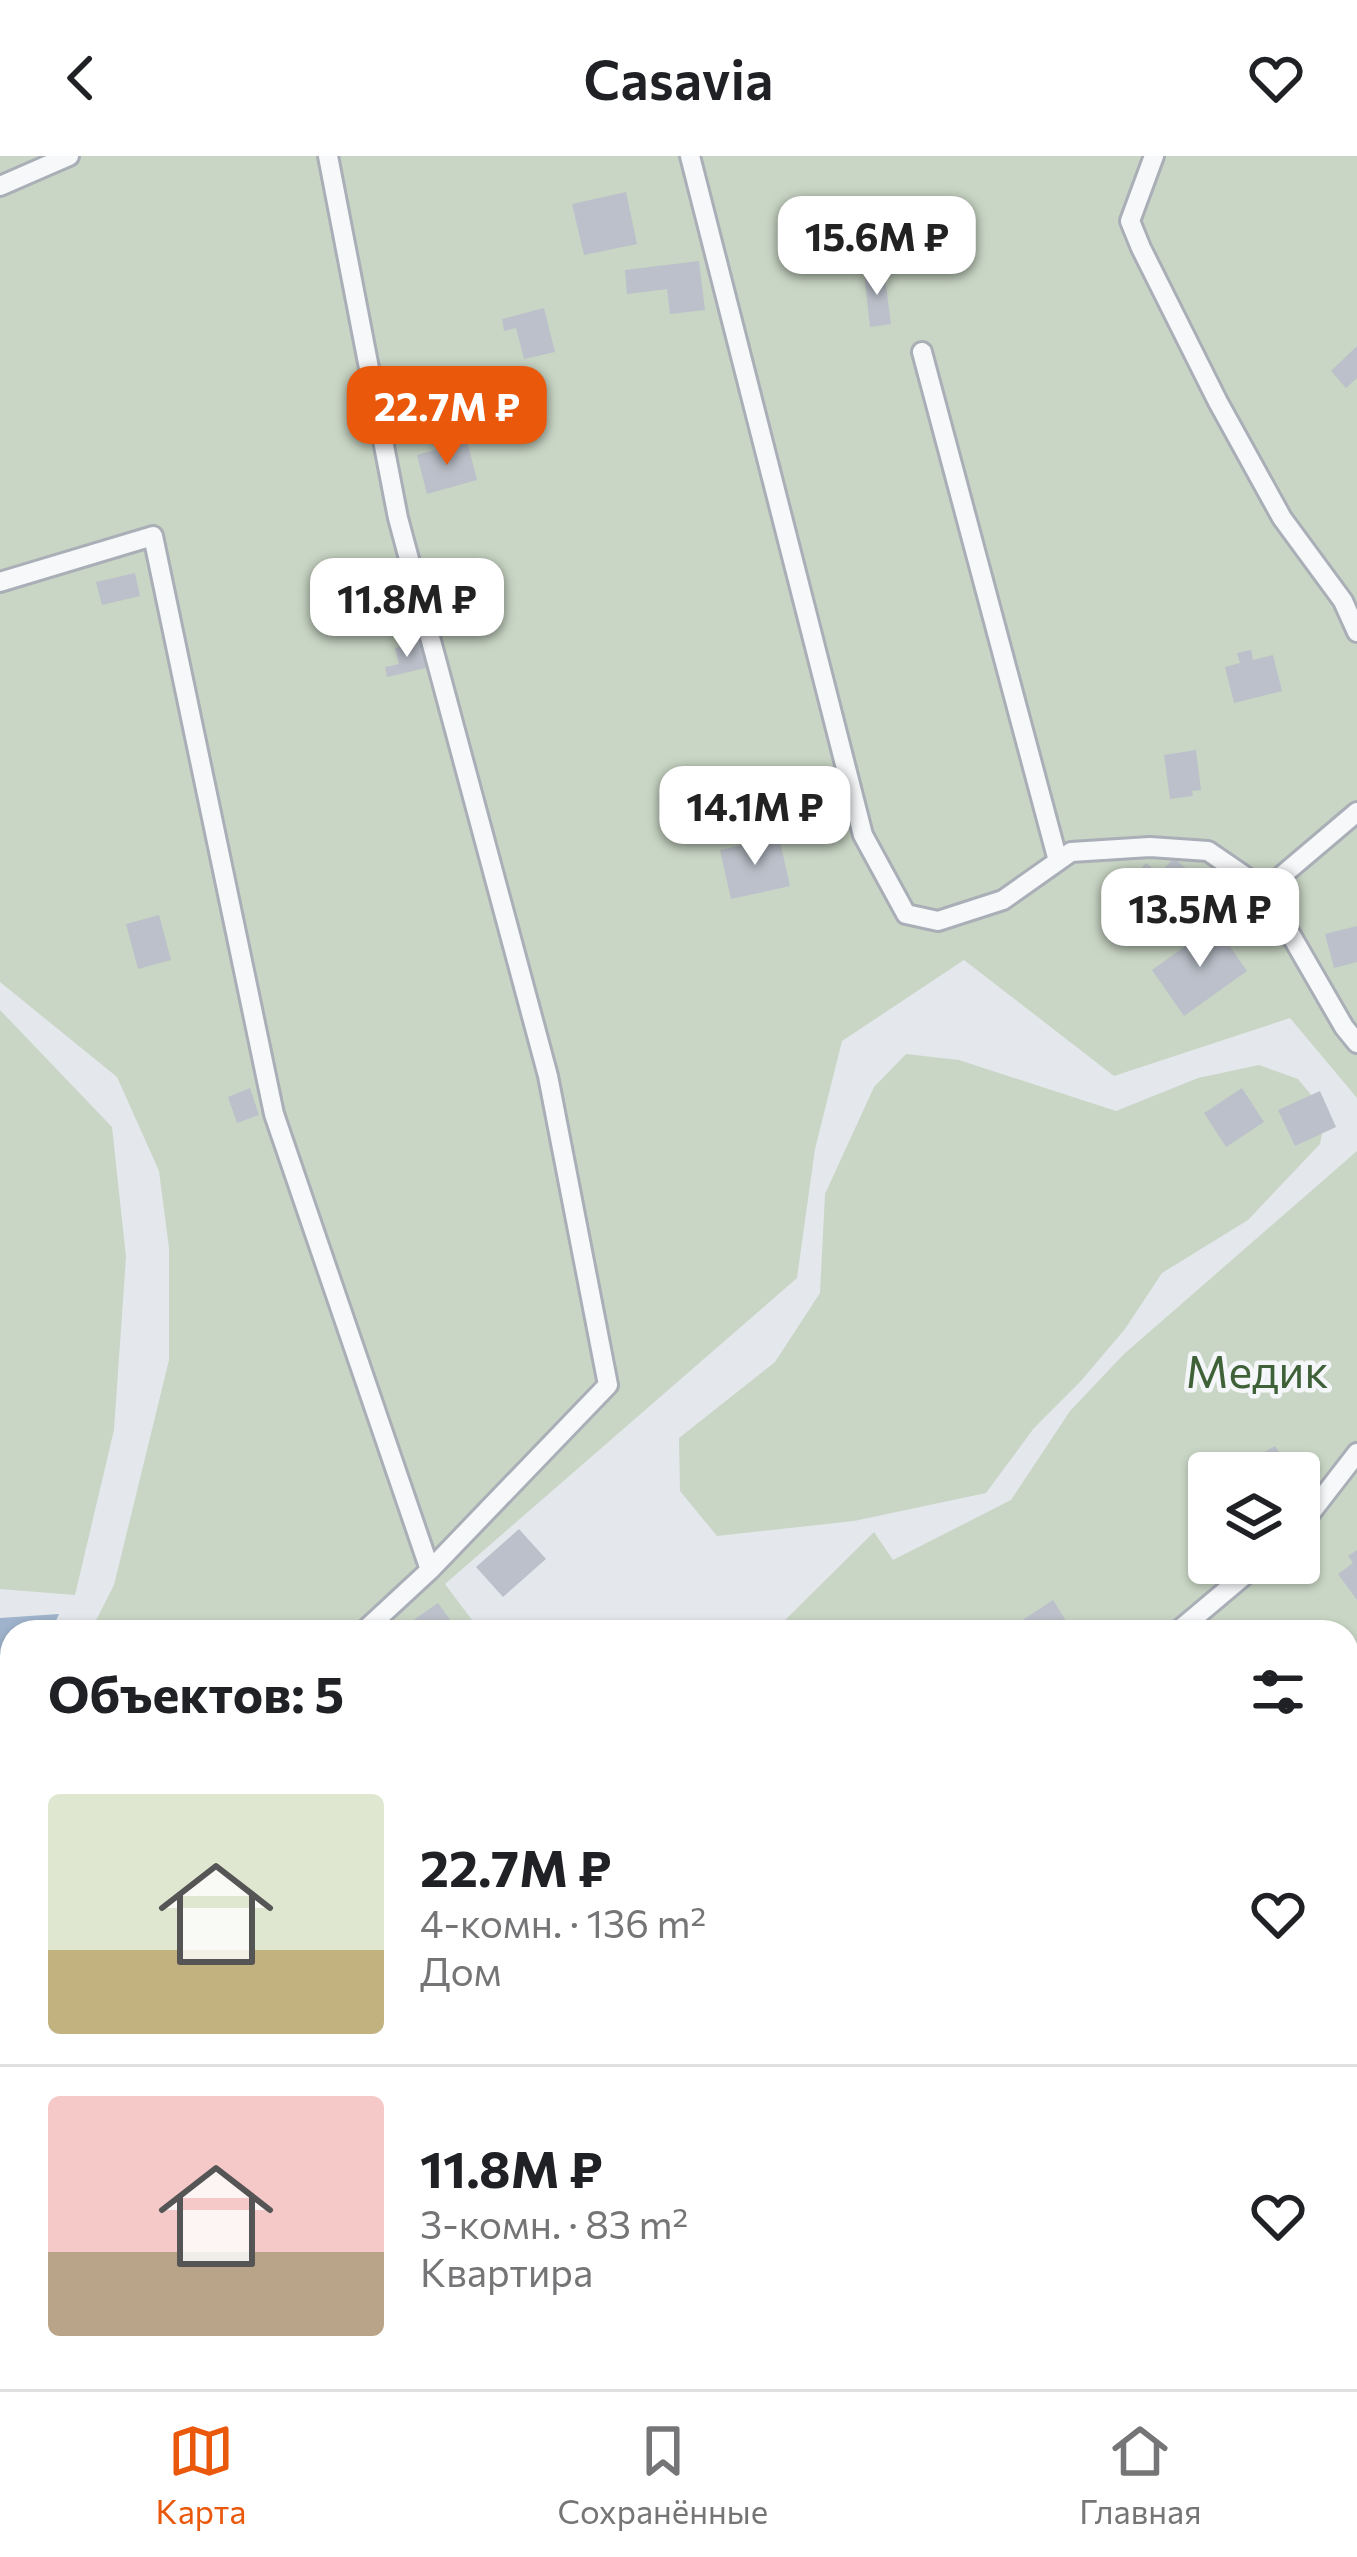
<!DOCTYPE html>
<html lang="ru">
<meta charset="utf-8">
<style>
body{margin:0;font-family:Commissioner,sans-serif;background:#f6f6f6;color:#202124;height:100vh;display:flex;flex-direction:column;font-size:45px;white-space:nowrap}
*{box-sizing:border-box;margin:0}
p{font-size:39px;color:#757577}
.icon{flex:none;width:66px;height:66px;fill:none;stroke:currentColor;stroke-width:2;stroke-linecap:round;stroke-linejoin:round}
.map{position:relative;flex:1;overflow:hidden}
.sheet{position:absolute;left:0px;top:1464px;width:1359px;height:771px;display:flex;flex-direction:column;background:#fff;border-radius:36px 36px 0 0;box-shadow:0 3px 9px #0004}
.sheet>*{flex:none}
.buttons{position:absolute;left:1188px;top:1296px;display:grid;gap:24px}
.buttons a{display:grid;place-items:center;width:132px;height:132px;border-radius:12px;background:#fff;box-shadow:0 3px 9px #0004;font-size:60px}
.price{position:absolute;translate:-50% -102px;padding:0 27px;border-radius:24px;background:#fff;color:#222;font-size:39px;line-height:78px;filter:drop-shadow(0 3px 6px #0008)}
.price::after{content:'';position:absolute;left:50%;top:72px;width:36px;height:27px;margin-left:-18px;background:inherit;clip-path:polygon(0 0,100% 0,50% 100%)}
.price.selected{background:#ea580c;color:#fff}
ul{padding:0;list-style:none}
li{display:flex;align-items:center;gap:36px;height:300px;padding:0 48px}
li+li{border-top:3px solid #e0e0e0}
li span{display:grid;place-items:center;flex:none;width:336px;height:240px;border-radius:12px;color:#555}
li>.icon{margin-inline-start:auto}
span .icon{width:144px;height:144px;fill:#fffc;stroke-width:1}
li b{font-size:51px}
h2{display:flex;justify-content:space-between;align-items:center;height:144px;padding:0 48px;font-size:51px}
header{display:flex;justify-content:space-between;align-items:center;height:156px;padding:0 48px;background:#fff;font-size:54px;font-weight:600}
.tabs{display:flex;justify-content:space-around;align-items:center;height:168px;border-top:3px solid #e0e0e0;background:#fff;font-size:33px;color:#757577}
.tabs a{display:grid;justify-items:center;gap:6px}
.tabs .selected{color:#ea580c}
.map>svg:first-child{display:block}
.built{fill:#d2d6de}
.green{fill:#c9d6c5;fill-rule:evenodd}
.water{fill:#9fb4cc}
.building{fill:#bbc0ca}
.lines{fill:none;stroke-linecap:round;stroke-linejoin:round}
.lane-casing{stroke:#a9aeb7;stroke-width:24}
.street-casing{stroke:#a9aeb7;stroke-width:45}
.lane{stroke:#f7f8fa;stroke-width:18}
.street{stroke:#f7f8fa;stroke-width:39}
.labels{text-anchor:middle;stroke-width:9;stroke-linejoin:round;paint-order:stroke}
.park-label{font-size:45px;fill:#3f6138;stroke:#f4f6f9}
</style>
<header><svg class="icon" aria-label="back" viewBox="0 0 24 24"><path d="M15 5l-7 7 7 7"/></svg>Casavia<svg class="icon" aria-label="heart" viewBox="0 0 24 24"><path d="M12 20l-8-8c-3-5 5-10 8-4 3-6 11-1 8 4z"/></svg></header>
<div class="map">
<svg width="1357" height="2233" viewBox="0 0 1357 2233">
<rect width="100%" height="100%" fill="#e4e7ec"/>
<path class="built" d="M845 2223H1119L1107 2233H845Z"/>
<path class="green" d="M0 0H1357V942L1290 862 1114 920 964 804 842 885 815 993 797 1122 445 1428 481 1476H90L114 1429 169 1204V1092L159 1015 117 921 0 826Z
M0 854 112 971 126 1101 114 1274 75 1439 0 1433Z
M906 898 959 904 1116 955 1198 922 1259 909 1298 923 1326 957 1320 988 1248 1064 1162 1117 1125 1173 1080 1226 1034 1272 986 1337 854 1365 717 1380 680 1335 679 1282 775 1206 820 1137 825 1038 874 931Z
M1357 995V1920L1347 1922V1476H773L874 1376 893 1404 1011 1344 1070 1255 1124 1198ZM1209 1317H1299V1407H1209Z
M12 1565V2223H467L468 2233H0V1572Z
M1357 2066V2233H1226L1228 2223H1347V2076Z"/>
<path class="water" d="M59 1458 51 1476H12V1541L0 1551V1462Z"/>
<path class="building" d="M626 36 637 88 584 99 572 48Z
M699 105 705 154 670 158 667 133 627 138 625 114Z
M884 113 891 168 870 171 864 116Z
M544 152 555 196 524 203 516 172 504 175 502 163Z
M1357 190V222L1346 232 1331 215Z
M467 285 477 324 427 338 417 299Z
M135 417 140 440 102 449 96 426Z
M420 486 426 512 387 521 385 511 399 508 395 492Z
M1251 494 1253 504 1273 499 1282 535 1234 547 1225 511 1240 507 1237 497Z
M1196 594 1201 634 1192 635 1193 640 1170 643 1164 599Z
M779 681 790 730 731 743 720 694Z
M1174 702 1205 729 1180 759 1147 732 1134 747 1121 736 1146 707 1159 718Z
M159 759 171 804 138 813 126 768Z
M1215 769 1247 815 1184 860 1152 814Z
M1357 770V806L1334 812 1325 778Z
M250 932 259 959 237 967 228 941Z
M1242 932 1264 966 1226 991 1204 957Z
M1320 935 1336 971 1295 990 1278 954Z
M1275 1290 1292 1317H1249L1243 1308Z
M519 1373 546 1403 503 1441 476 1411Z
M1357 1394V1444L1338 1418 1353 1407 1348 1400Z
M1053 1444 1073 1476H1004Z
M438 1447 459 1476H396Z
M12 1607V1658L0 1659V1608Z
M214 2223H224L225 2233H189V2225Z
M956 2223H1040L1047 2233H940Z"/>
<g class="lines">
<g class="lane-casing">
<path id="lane" d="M328 0 398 362 548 920 608 1229 430 1414 363 1476
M690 0 863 679 906 758 938 765 1003 744 1071 696 1150 691 1208 695 1265 734
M1154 0 1130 65 1141 92 1218 246 1282 362 1343 445 1357 476
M0 30 69 0
M922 196 1058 705
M0 426 153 380 274 958 430 1414
M1357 656 1265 734 1344 871 1357 887
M1299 1372 1357 1297
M1177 1476 1259 1407
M0 1716 12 1714
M1347 2054 1357 2046
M438 2223V2233
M62 2233 72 2223
M1140 2233 1152 2223"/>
</g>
<g class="street-casing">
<path id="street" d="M729 2233V2223"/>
</g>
<use href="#lane" class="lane"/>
<use href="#street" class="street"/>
</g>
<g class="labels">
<g class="park-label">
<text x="1257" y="1232">Медик</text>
</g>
</g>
</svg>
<div class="buttons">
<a><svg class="icon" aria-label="layers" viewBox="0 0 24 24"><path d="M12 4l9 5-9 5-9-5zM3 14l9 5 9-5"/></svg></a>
</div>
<b class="price" style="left:877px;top:142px">15.6M ₽</b>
<b class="price selected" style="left:447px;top:312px">22.7M ₽</b>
<b class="price" style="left:407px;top:504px">11.8M ₽</b>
<b class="price" style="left:755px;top:712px">14.1M ₽</b>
<b class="price" style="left:1200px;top:814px">13.5M ₽</b>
<section class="sheet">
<h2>Объектов: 5<svg class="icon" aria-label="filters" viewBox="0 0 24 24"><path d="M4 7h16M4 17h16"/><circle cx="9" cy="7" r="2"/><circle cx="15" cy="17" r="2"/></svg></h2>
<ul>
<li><span style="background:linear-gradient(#dfe7d0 65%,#c2b280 0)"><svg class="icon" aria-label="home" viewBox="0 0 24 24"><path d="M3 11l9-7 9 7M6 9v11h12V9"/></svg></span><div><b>22.7M ₽</b><p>4-комн. · 136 m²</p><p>Дом</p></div><svg class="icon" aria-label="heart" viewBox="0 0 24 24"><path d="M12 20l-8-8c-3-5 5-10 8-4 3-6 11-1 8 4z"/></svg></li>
<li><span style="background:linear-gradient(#f6c9c9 65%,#b9a48a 0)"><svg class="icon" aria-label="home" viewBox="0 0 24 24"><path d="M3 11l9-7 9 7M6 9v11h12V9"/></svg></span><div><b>11.8M ₽</b><p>3-комн. · 83 m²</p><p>Квартира</p></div><svg class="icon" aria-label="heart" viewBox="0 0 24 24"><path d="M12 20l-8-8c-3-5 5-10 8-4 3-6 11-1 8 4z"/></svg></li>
</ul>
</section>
</div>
<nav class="tabs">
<a class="selected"><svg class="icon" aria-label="map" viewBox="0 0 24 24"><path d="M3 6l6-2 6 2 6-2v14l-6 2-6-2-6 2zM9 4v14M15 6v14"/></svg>Карта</a>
<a><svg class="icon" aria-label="saved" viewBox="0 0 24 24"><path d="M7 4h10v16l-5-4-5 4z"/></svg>Сохранённые</a>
<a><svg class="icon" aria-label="home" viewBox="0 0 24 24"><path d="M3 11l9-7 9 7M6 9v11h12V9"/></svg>Главная</a>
</nav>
